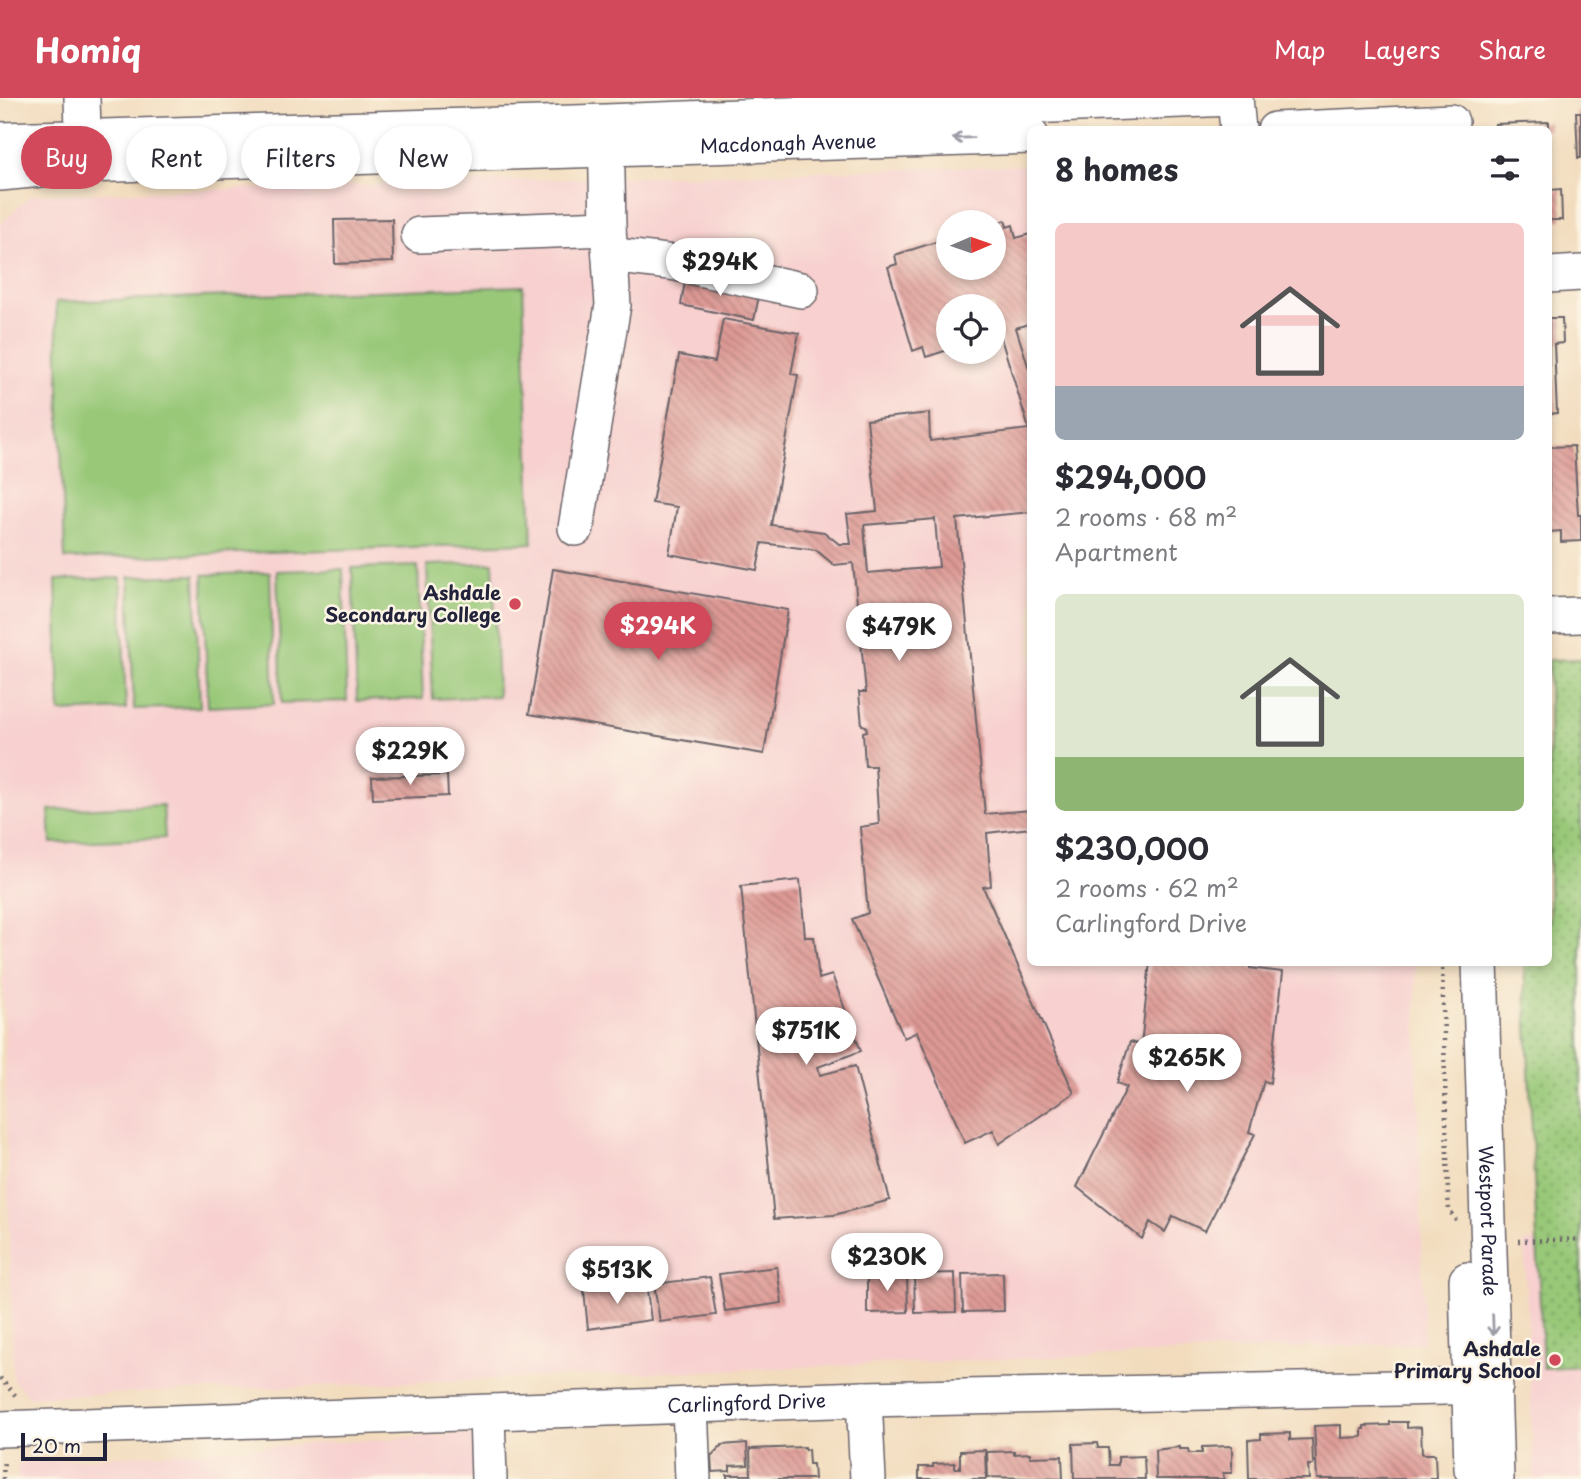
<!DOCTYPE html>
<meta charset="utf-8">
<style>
body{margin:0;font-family:"Playpen Sans",sans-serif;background:#f7f7f7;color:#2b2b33;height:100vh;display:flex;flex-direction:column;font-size:26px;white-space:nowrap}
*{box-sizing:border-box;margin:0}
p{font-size:23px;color:#7c7c81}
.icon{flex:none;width:38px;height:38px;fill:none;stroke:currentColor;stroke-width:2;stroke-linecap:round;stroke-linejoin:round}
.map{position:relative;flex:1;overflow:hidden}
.side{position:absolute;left:1027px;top:28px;width:525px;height:840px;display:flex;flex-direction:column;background:#fff;border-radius:10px;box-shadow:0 4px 10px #0003}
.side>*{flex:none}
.guide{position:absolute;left:21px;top:28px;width:665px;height:63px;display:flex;gap:14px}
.needle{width:46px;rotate:88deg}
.buttons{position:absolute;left:936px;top:112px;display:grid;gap:14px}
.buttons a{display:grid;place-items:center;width:70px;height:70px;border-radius:50%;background:#fff;box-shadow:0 4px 10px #0003;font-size:35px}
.scale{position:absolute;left:21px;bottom:18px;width:86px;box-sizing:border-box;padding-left:7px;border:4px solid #22223b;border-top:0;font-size:19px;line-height:24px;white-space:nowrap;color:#22223b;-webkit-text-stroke:5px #fcf5e5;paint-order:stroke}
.price{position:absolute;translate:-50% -60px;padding:0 16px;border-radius:24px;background:#fff;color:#222;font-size:23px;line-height:46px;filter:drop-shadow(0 2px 4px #0008)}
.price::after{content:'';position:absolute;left:50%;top:42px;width:21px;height:16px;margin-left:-10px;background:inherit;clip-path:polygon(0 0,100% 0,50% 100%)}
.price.current{background:#d1495b;color:#fff}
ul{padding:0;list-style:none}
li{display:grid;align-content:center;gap:14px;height:371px;padding:0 28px}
li span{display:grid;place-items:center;height:217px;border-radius:10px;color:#555}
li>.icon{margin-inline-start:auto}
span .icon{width:126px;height:126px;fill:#fffc;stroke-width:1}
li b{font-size:30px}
h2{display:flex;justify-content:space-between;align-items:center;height:84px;padding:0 28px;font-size:30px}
.pill{padding:0 24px;border-radius:32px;background:#fff;box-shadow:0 4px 10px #0003;font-size:24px;line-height:63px}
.pill.current{background:#d1495b;color:#fff}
header{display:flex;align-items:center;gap:42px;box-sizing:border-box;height:98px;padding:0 35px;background:#d1495b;color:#fff}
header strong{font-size:33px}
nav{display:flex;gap:38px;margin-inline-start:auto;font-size:24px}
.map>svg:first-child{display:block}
.built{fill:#f7d0cf;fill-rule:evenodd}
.grass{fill:url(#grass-dots);stroke:#5d755a;stroke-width:2}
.pitch{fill:#98c878;stroke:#5d755a;stroke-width:2}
.building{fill:url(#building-back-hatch);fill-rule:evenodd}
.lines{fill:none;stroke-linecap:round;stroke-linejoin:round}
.minor-casing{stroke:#6b6368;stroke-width:38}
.path{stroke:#6b6368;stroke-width:4.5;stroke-dasharray:2 5;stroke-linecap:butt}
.minor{stroke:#fff;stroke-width:35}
.oneway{stroke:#9c9ca7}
.poi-dot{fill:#d1495b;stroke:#fcf5e5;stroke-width:2.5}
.labels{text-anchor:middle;stroke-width:5;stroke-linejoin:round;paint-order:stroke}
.street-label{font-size:19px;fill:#22223b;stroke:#fcf5e5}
.poi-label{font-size:19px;font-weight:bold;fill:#22223b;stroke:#fcf5e5;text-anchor:end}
</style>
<header>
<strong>Homiq</strong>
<nav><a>Map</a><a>Layers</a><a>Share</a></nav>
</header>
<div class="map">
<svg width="1581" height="1381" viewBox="0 0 1581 1381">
<defs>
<pattern id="grass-dots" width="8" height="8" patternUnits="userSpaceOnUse" patternTransform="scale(1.75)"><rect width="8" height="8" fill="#98c878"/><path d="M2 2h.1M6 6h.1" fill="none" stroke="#7ca264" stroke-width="1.8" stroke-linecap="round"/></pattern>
<pattern id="building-back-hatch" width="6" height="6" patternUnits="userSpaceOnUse" patternTransform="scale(1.75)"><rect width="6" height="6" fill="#de9a95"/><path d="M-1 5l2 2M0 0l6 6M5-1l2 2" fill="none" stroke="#b47d7b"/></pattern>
</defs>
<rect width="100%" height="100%" fill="#fcf5e5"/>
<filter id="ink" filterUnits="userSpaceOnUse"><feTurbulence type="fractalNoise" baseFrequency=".0143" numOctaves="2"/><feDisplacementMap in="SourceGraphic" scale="14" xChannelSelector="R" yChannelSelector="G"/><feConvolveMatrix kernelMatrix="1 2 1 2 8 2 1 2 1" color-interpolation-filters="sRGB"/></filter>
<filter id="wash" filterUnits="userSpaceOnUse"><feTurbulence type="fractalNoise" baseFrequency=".00686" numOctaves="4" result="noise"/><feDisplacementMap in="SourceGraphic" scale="28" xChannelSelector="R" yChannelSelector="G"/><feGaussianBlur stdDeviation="1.57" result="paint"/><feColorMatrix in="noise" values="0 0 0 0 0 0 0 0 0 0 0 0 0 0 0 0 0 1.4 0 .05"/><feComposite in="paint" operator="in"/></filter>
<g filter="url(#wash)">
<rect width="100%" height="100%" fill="#f2dcbd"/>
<path class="built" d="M1031 67V864L1415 865 1424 1245 29 1299 13 1282 0 758V127L31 97ZM948 124H994V170H948ZM948 208H994V254H948Z
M1581 1141V1381H1534L1524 1143Z
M477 1335 479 1381H18L17 1365Z"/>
<path class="grass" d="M1581 561V1268L1543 1270 1524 865 1549 864V562Z"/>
<path class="pitch" d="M523 188 532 445 65 461 56 204Z
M493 465 498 598 433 601 427 467Z
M418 468 423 601 357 603 352 470Z
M343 471 347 603 282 605 277 473Z
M270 474 274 606 208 609 203 477Z
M195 477 200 609 134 611 129 479Z
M121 480 126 611 60 614 56 482Z
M163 707 165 740 51 745 49 712Z"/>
<g id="blocks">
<path class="building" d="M1576 14H1581V60H1578Z
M1549 24V32H1495V26Z
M1549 84H1551V92L1561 91 1562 122H1549Z
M392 121 393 164 335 166 334 122Z
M1005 122 1007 129 1013 127 1016 140 1031 136V225L1016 230 1031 277V414L957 421 985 716 1031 712V730L987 735 991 788 983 789 1074 995 999 1046 993 1032 965 1045 917 934 904 940 852 821 868 815 860 729 879 726 875 668H865L863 634 867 633 866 628 862 627 859 594H866L853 465 834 467 816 452 762 445 757 472 669 456 677 409 652 405 679 257 715 264 723 221 799 235 791 276 798 277 771 427 824 434 839 446H851L847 416 877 413 867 322 929 315 930 343 1029 331 1000 237 994 239V208H948V252L926 259 923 249 913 253 888 169 897 166 895 157 948 140V170H994V126ZM935 421 939 469 868 475 864 427Z
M686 178 760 193 754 222 681 207Z
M1549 220H1562L1563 245 1554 246 1557 315 1549 316Z
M1574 348 1578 417H1581V443L1561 444V433L1549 434V349Z
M553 471 788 512 764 656 529 616Z
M447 677 448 698 373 701 372 679Z
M800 782 805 839H814L819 881 832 877 861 953 818 969 820 977 855 968 890 1102 834 1117 774 1121 741 788Z
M1150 864H1250V870L1283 874 1270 985 1264 983 1249 1034 1255 1036 1205 1133 1173 1118 1165 1134 1150 1124 1142 1141 1077 1089 1127 989 1117 985 1130 944 1141 947Z
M777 1169 782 1205 725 1213 719 1176Z
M955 1175 956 1214 915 1215 914 1176Z
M1003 1175 1004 1213 963 1214 962 1176Z
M867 1176H907L908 1214 867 1215Z
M710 1179 716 1217 660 1224 654 1186Z
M646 1185 651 1222 588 1231 584 1192Z
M1390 1324H1407V1330L1421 1329 1422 1356H1435L1436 1381H1317L1314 1328 1341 1327V1340L1362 1339V1331H1364V1328L1390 1327Z
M1290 1335V1342L1312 1341 1313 1367H1308L1309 1381H1249L1248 1342 1261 1341V1336Z
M747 1345 748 1367 730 1368V1373L712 1374 711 1358 722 1347Z
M1097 1345 1098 1350H1108L1109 1367H1118V1359L1144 1358 1145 1381H1074L1073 1346Z
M1232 1348V1375H1223L1224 1381H1156L1155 1352 1180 1349V1351H1188L1189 1355H1202V1349Z
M805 1349V1352L808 1351 809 1366H813L814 1381H727V1377H751L750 1351Z
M985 1352 986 1381H919V1369H933V1366L955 1365V1370H960V1353Z
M1014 1353V1356L1030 1355V1359L1062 1358 1063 1381 988 1379 987 1354Z"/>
</g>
</g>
<g filter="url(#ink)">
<use href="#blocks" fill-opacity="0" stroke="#6b6368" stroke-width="2"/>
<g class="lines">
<g class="minor-casing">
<g id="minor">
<path d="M82 0 84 64"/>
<path d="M1235 0 1238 32"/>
<path d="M1275 32 1451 24"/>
<path d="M0 42 606 24 1233 0"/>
<path id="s1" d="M0 75 84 67 1031 38"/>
<path d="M419 137 608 130"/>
<path d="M610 157 676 165 801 192"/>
<path d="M1549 177 1581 175"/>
<path d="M576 430 613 207 608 130 606 27"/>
<path d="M1549 518 1581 517"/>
<path id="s2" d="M1480 864 1496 1381"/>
<path d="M1467 1182 1472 1371"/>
<path d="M864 1301 868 1381"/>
<path d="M690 1308 693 1381"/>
<path d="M487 1315 489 1381"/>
<path id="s3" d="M0 1331 864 1301 1495 1288"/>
</g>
</g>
<path class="path" d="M1442 864 1448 1096 1449 1112 1456 1122
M1518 1143 1581 1141
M0 1280 16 1298
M3 1381 4 1361"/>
<use href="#minor" class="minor"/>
</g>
<defs><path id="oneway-shaft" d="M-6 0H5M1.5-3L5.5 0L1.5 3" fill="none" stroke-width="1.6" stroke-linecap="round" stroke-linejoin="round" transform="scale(1.75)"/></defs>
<g class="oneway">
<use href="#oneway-shaft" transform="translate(963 40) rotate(178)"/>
<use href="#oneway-shaft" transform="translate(1493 1227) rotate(88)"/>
</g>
</g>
<g class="poi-dot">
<circle cx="515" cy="506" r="7"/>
<circle cx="1555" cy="1262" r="7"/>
</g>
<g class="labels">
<g class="street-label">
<text dy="7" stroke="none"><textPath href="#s1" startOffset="789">Macdonagh Avenue</textPath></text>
<text dy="7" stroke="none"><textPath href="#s2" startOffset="259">Westport Parade</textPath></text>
<text dy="7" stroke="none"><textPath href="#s3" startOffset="747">Carlingford Drive</textPath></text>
</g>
<g class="poi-label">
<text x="501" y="502">Ashdale<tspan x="501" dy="22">Secondary College</tspan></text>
<text x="1541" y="1258">Ashdale<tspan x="1541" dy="22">Primary School</tspan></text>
</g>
</g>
</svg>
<div class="buttons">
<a><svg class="needle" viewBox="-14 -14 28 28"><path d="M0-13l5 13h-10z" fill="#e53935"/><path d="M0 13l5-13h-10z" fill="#7c7c81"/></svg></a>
<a><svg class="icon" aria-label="locate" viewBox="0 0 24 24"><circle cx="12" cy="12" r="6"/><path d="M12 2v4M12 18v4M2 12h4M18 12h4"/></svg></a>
</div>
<div class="scale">20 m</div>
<b class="price" style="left:720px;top:200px">$294K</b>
<b class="price current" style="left:658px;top:564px">$294K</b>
<b class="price" style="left:899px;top:565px">$479K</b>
<b class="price" style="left:410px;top:689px">$229K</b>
<b class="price" style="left:806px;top:969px">$751K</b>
<b class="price" style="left:1187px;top:996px">$265K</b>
<b class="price" style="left:887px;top:1195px">$230K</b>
<b class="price" style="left:617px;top:1208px">$513K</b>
<div class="guide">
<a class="pill current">Buy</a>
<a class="pill">Rent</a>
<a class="pill">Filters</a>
<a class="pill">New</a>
</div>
<section class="side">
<h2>8 homes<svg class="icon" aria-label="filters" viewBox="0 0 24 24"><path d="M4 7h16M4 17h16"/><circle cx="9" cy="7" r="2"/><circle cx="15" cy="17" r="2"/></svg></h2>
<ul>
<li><span style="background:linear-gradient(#f6c9c9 75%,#9aa5b1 0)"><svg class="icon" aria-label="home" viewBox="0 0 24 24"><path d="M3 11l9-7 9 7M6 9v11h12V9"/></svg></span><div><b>$294,000</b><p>2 rooms · 68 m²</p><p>Apartment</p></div></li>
<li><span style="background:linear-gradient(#dfe7d0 75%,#8fb573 0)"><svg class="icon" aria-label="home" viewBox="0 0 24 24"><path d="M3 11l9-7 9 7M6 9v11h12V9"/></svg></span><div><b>$230,000</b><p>2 rooms · 62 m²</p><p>Carlingford Drive</p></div></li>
</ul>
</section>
</div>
